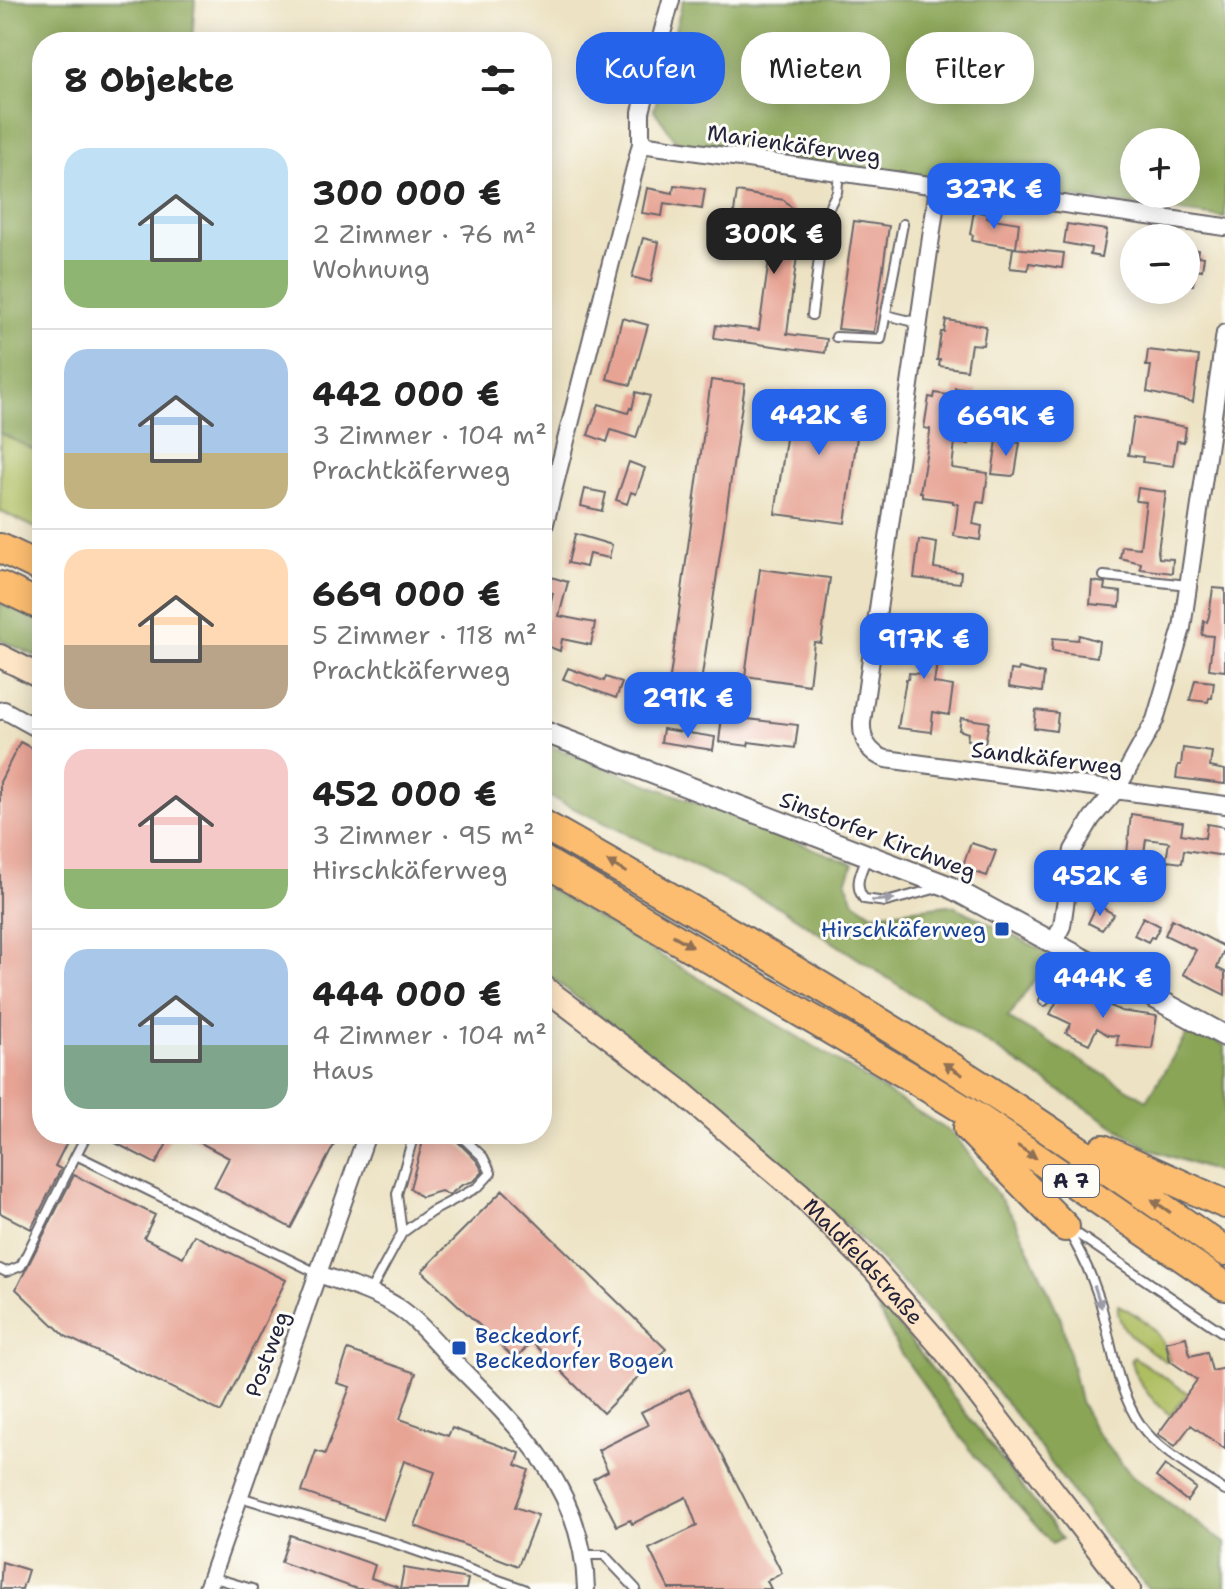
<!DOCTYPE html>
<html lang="de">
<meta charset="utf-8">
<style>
body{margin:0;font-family:"Shantell Sans",sans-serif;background:#f6f6f6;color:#222;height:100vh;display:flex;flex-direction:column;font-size:30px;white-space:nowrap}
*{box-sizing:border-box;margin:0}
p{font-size:26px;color:#767676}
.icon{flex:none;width:44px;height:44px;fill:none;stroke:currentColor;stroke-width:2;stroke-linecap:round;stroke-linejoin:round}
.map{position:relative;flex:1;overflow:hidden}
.drawer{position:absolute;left:32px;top:32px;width:520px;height:1112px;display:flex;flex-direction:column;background:#fff;border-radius:32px;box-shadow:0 4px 20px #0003}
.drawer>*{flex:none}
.guide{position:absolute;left:576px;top:32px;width:528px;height:72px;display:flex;gap:16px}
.buttons{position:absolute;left:1120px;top:128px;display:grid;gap:16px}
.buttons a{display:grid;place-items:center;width:80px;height:80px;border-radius:50%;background:#fff;box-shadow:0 4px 20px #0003;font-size:40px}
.price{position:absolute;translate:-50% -68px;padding:0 18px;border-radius:16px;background:#2563eb;color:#fff;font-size:26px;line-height:52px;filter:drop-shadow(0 2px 4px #0008)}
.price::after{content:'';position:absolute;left:50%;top:48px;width:24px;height:18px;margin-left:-12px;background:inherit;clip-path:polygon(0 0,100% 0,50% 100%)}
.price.on{background:#222;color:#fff}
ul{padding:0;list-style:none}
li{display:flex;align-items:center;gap:24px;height:200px;padding:0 32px}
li+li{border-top:2px solid #e0e0e0}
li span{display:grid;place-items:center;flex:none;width:224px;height:160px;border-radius:24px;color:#555}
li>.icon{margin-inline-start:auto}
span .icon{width:96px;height:96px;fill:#fffc;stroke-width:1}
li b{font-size:34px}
h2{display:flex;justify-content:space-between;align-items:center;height:96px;padding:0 32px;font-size:34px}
.tag{padding:0 28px;border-radius:32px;background:#fff;box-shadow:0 4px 20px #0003;font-size:28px;line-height:72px}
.tag.on{background:#2563eb;color:#fff}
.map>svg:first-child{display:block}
.green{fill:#aebe61;stroke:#68704e;stroke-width:2}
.forest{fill:#8aa557;stroke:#566449;stroke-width:2;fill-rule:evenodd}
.building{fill:#e7a495}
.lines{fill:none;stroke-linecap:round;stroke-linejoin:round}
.service-casing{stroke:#69666b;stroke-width:12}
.minor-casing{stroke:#69666b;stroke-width:20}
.tertiary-casing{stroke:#69666b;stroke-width:24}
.secondary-casing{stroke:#69666b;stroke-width:26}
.motorway-casing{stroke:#69666b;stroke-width:32}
.service{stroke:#fff;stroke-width:8}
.minor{stroke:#fff;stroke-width:16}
.tertiary{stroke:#fff;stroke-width:20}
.secondary{stroke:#fee5c5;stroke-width:22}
.motorway{stroke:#fcbd6f;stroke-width:28}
.oneway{fill:#8f7055}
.oneway2{fill:#9c9ca7}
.transit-dot{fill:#1a4fb4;stroke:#fdfcf7;stroke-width:3}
.labels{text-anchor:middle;stroke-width:6;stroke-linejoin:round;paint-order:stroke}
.shield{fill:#fdfcf7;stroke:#646373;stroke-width:2}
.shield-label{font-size:20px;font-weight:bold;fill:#22223b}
.street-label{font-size:22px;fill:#22223b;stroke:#fdfcf7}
.transit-label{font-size:22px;fill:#164399;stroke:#fdfcf7;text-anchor:end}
</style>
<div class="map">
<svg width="1225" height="1589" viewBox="0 0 1225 1589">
<rect width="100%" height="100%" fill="#fdfcf7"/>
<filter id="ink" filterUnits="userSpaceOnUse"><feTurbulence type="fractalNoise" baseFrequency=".0125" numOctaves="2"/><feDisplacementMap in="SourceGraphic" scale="16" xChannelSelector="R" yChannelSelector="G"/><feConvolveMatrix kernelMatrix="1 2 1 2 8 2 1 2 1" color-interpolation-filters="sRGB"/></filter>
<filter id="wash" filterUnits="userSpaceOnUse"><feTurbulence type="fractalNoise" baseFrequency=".006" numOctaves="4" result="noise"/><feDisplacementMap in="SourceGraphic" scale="32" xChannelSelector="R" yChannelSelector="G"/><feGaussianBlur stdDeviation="1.8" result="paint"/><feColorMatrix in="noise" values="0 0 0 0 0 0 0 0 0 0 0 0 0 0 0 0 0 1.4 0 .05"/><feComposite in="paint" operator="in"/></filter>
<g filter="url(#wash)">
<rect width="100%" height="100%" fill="#ede3c4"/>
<path class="green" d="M0 433 42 454V531L0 511Z
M1118 1305C1143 1317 1163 1333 1170 1361H1165C1146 1347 1115 1332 1118 1305Z
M1134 1357 1188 1393 1170 1415C1152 1401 1136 1383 1131 1359Z"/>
<path class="forest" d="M0 0H195L192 42H42V454L0 433Z
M683 0H1225V218L678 144 654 110ZM1134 142H1186V194H1134Z
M0 603 42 622V649L36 656 0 640Z
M542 743 853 864 846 882 854 901 873 914 948 905 956 907 1052 955 1008 1018 1147 1100 1191 1027 1225 1046V1175L1149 1149 779 907 542 793Z
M542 885 820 1050 955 1135 1016 1221 1061 1319 1080 1401 1095 1431 1132 1476 1225 1543V1589H1149C1105 1539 1067 1485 1028 1431 999 1393 967 1355 935 1319 820 1186 679 1080 542 970Z
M867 1289 909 1339 1062 1539 1052 1544 976 1458 900 1352Z"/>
<g id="blocks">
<path class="building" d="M674 185 705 189 702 209 664 203 662 216 642 213 647 188 673 193Z
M737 192 784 200 794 210 801 224 787 334 827 339 825 353 714 338 716 325 759 330 774 225 733 219Z
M974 211 988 214 987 218 1019 223 1016 248 972 241 973 235 970 234Z
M854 221 889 226 874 332 838 329Z
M1067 224 1107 230 1102 257 1090 255 1091 248 1064 243Z
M643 238 659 242 651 282 632 277Z
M1013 248 1064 253 1062 268 1029 263 1028 270 1010 268Z
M1186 248 1198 250 1197 256 1204 257 1202 270 1195 269 1193 285 1186 284Z
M622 318 648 325 631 385 607 379Z
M946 320 986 326 983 345 971 344 967 370 939 366 940 360H937L941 332H944Z
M1148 350 1199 356 1193 402 1147 392 1151 366H1146Z
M711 380 745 384 698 703 667 699Z
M955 388 977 391 975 402 1004 406 1002 421 973 417 969 444 955 442 952 468 988 473 984 503 977 502 973 524 982 526 980 540 954 536 958 504 953 503V501L922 497V492H920L930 432V429L924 428 929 397 934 398 935 393 954 396Z
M793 391 862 401 845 523 775 514Z
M636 392 650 396 636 438 611 430 607 442 588 435 599 404 628 413 630 408 632 409Z
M1134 417 1186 427 1184 442 1177 441 1173 466 1142 462 1143 457 1128 455Z
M997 440 1020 443 1015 474 1012 476 992 474Z
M629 462 645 468 636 494 631 492 627 504 616 500Z
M1138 488 1166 492 1158 551 1159 558 1173 559 1172 573 1140 569 1141 563 1120 558 1122 546 1140 548 1146 502 1136 501Z
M585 489 606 493 602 511 581 506Z
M575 534 612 545 609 558 589 554 586 567 568 563Z
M919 540 937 543 934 568 961 572 960 583 914 578Z
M760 569 830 578 821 643 814 642 809 685 745 676Z
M551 577 568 582 559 616 595 623 591 645 562 639 560 651 542 644V618L547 619 553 593 548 591Z
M1092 581 1105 583 1104 590 1121 592 1120 607 1090 604Z
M1213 588 1225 589V671L1209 669 1213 636 1202 635 1204 621 1207 622 1209 616Z
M913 615 939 619 935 642 940 643 934 683 953 686 949 715 933 712 931 732 898 728 906 679H908L909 673 923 674 927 650 908 647Z
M1079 635 1099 641 1097 657 1052 651 1053 638 1078 640Z
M568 668 604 681 606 677 622 683 616 698 563 679Z
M1019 668 1044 674 1042 692 1009 687 1011 670 1018 671Z
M1195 680 1214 682 1212 698H1209L1208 702 1190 700Z
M1036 710 1058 713 1056 731 1034 728Z
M722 716 798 725 795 748 749 742 748 746 719 742Z
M961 718 989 722 985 743 967 740 968 733 959 730Z
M663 729 715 737 713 750 661 742Z
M20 742 42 753V1134H71L55 1166 61 1169 31 1229 0 1213V782Z
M1183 748 1212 752 1210 767 1225 770V784L1176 778 1178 765H1181Z
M1131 814 1183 822 1181 834 1205 838 1207 824 1225 827V856L1184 850 1182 863 1166 861 1169 842 1146 839 1141 876 1125 874Z
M971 843 996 851 987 876 966 869 967 866 963 865Z
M1097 905 1114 914 1102 930 1088 923Z
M1143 917 1160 926 1154 938 1151 937 1148 942 1134 935Z
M1172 919 1225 947 1217 968 1225 972V995L1183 974 1196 950 1165 935Z
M1066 984 1121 1011 1157 1016 1152 1049 1117 1045 1118 1036 1108 1035 1097 1028 1089 1044 1066 1033 1071 1024 1050 1014Z
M98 1134H172L156 1164Z
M184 1134H317L335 1143 291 1228 214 1187 229 1158Z
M425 1134H450L477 1161 483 1172 474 1181 462 1185 449 1195 441 1191 421 1197 410 1188Z
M74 1175 155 1215 144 1238 183 1257 194 1235 286 1280 221 1412 65 1336 16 1289Z
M503 1190 666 1349 603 1413 532 1342 515 1359 422 1271Z
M1186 1337 1190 1356 1207 1352 1212 1371 1225 1368V1449L1191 1425 1175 1446 1158 1434 1197 1380 1170 1361 1166 1342Z
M348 1350 416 1373 400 1419 448 1436 452 1428 520 1453 516 1465 529 1470 515 1507 538 1515 518 1566 415 1526 435 1472 404 1461 383 1520 302 1492 316 1451 325 1454 350 1387 337 1383Z
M689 1389 782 1573 767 1581 771 1589H669L649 1549 697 1526 686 1497 632 1524 630 1520 617 1526 593 1479 608 1471 598 1450 648 1425 641 1412Z
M1165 1465 1196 1488 1187 1501 1156 1477Z
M290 1535 375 1565 371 1578 397 1587V1589H357L281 1562Z
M2 1562 28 1570 22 1589H0Z
M404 1568 468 1579 466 1589H400Z"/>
</g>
</g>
<g filter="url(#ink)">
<use href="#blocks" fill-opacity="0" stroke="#69666b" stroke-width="2"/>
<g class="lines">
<g class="service-casing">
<path id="service" d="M812 315 824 217 837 192 839 173
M886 315 919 323
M836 337 881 339 903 224
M1104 576 1188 585
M867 857C861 872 853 885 864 899L886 902 938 888
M1044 1001 1060 980 1064 952
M87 1134 76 1155 319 1274
M1070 1229 1225 1334
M1068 1231C1081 1252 1091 1274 1099 1298 1112 1341 1115 1389 1142 1427 1159 1451 1200 1473 1225 1491
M402 1233 397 1194 414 1134
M0 1269 6 1272 21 1266 76 1155
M370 1292 402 1233 431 1212 478 1187 491 1173 483 1157 459 1134
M240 1497 394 1543 524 1589
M583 1555H604L636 1589
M211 1577 252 1589"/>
</g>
<g class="minor-casing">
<path id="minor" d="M641 144 1225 227
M938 188 862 722C861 739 869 754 886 759L1225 805
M542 535 641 144V112L671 0
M0 711 4 710 42 731
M1054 942 1062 926 1073 850 1092 818 1117 789 1155 720 1182 628 1225 333
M319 1274C346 1284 374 1292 398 1307 419 1321 438 1345 455 1363 521 1428 584 1490 586 1589
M207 1589 367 1134"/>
</g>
<g class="tertiary-casing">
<path id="tertiary" d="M542 731 948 886 1225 1036"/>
</g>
<g class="secondary-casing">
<g id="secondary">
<path d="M0 656 42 677"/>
<path id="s1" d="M542 986 678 1089 799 1193 873 1268 946 1352 1129 1589"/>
</g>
</g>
<g class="motorway-casing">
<path id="motorway" d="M0 548 42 568
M0 586 42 606
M542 824C704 916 864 1009 1020 1111 1089 1156 1157 1204 1225 1251
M542 860 914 1079 981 1120 1225 1286
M968 1128 1065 1227
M1103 1149 1225 1204"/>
</g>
<use href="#service" class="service"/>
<use href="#minor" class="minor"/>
<use href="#tertiary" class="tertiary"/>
<use href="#secondary" class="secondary"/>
<use href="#motorway" class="motorway"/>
</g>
<defs><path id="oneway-solid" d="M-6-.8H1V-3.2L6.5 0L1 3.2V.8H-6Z" transform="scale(2)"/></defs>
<g class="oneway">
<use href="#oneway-solid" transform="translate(617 867) rotate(-150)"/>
<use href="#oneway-solid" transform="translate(683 941) rotate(30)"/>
<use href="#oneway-solid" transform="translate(953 1069) rotate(-148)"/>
<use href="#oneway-solid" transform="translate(1027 1152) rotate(34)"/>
<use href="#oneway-solid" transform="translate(1161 1206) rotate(-145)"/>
</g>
<g class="oneway2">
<use href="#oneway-solid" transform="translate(883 900) rotate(-4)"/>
<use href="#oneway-solid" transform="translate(1098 1297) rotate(72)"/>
</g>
</g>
<g class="transit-dot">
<rect x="994" y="921" width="16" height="16" rx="4"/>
<rect x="451" y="1340" width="16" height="16" rx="4"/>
</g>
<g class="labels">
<rect class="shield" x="1043" y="1165" width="56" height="32" rx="6"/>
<g class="shield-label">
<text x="1071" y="1188">A 7</text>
</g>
<g class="street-label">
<text transform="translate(794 144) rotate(8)" y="8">Marienkäferweg</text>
<text transform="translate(1047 758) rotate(7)" y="8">Sandkäferweg</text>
<text transform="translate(878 835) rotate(21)" y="8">Sinstorfer Kirchweg</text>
<text dy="8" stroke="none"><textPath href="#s1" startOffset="424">Maldfeldstraße</textPath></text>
<text transform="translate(267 1354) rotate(-70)" y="8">Postweg</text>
</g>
<g class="transit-label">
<text x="986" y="937">Hirschkäferweg</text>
<text x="475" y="1343" text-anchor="start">Beckedorf,<tspan x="475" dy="25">Beckedorfer Bogen</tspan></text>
</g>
</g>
</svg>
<div class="buttons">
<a>+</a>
<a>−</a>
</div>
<b class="price" style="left:994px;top:231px">327K €</b>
<b class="price on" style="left:774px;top:276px">300K €</b>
<b class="price" style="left:819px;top:457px">442K €</b>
<b class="price" style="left:1006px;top:458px">669K €</b>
<b class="price" style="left:924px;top:681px">917K €</b>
<b class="price" style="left:688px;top:740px">291K €</b>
<b class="price" style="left:1100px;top:918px">452K €</b>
<b class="price" style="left:1103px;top:1020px">444K €</b>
<div class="guide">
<a class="tag on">Kaufen</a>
<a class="tag">Mieten</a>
<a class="tag">Filter</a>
</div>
<section class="drawer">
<h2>8 Objekte<svg class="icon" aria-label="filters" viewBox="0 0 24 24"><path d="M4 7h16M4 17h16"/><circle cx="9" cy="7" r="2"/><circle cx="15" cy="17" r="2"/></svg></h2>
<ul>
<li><span style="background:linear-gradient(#bfe0f5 70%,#8fb573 0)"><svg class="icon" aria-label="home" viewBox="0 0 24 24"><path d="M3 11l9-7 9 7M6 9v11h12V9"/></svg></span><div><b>300 000 €</b><p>2 Zimmer · 76 m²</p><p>Wohnung</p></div></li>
<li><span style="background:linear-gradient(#a9c7e8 65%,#c2b280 0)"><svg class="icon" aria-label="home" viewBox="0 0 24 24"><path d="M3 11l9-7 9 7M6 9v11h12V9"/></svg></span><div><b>442 000 €</b><p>3 Zimmer · 104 m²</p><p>Prachtkäferweg</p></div></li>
<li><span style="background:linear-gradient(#ffd9b3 60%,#b9a48a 0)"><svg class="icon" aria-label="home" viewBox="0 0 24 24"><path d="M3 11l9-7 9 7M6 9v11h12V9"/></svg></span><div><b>669 000 €</b><p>5 Zimmer · 118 m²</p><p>Prachtkäferweg</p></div></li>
<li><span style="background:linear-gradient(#f6c9c9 75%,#8fb573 0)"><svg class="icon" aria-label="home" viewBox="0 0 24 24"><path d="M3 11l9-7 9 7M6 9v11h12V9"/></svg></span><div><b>452 000 €</b><p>3 Zimmer · 95 m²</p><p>Hirschkäferweg</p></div></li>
<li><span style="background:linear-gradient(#a9c7e8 60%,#7fa58c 0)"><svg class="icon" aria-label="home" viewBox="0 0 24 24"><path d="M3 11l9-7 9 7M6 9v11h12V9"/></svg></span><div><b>444 000 €</b><p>4 Zimmer · 104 m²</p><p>Haus</p></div></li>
</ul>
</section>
</div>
